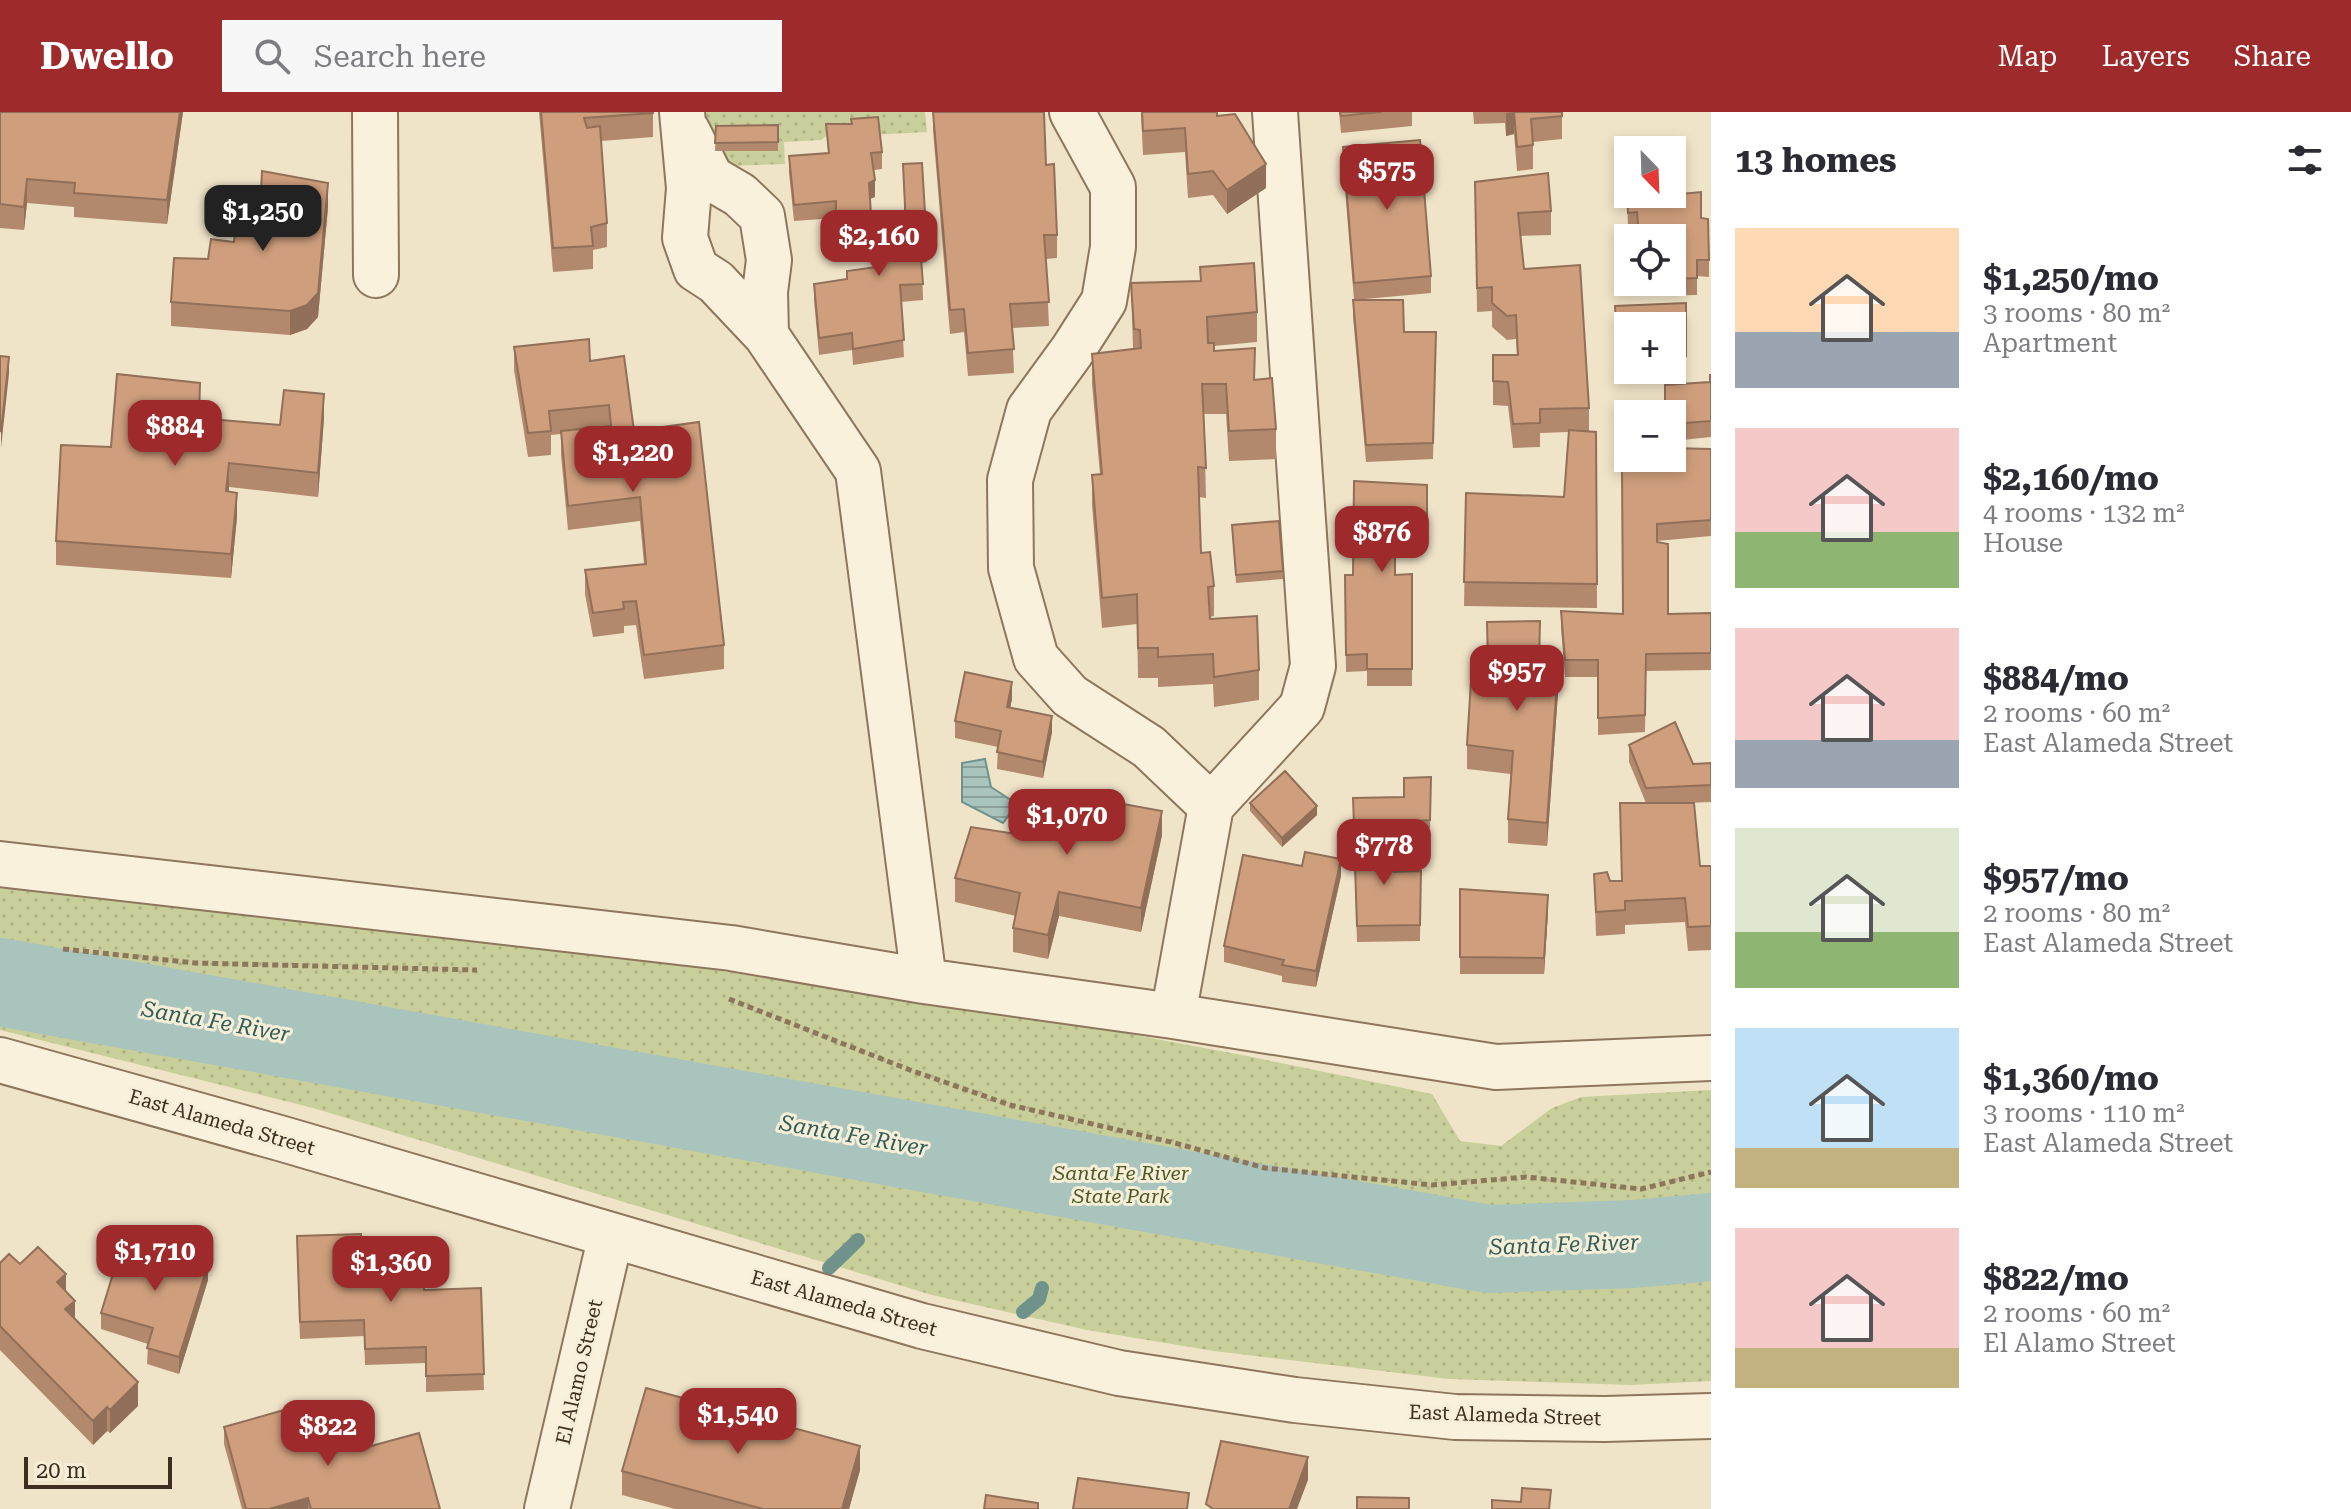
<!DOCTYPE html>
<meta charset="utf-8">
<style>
body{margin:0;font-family:"Roboto Serif",serif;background:#f7f7f7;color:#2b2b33;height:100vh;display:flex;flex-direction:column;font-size:30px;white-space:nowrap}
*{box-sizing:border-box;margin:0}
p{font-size:26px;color:#7c7c81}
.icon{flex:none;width:44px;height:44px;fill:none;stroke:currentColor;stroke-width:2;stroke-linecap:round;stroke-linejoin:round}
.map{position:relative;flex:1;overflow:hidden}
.panel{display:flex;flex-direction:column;background:#fff;width:640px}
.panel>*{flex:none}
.needle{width:52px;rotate:157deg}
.fabs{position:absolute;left:1614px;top:24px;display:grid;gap:16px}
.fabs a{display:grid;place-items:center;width:72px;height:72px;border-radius:0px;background:#fff;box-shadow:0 4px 12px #0003;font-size:40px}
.scale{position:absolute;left:24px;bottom:20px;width:148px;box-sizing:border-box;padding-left:8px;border:4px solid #3d2e20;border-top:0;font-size:22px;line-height:28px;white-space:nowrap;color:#3d2e20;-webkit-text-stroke:6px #f7eed8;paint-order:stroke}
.price{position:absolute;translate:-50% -68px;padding:0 18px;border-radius:16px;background:#9e2a2b;color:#fff;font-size:26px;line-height:52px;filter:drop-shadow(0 2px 4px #0008)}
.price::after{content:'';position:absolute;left:50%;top:48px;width:24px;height:18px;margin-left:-12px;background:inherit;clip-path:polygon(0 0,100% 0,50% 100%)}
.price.on{background:#222;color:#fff}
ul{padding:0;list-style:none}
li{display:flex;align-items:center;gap:24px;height:200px;padding:0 24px}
li span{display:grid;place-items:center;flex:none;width:224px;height:160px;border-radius:0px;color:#555}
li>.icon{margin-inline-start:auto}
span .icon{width:96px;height:96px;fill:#fffc;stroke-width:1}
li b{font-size:34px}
h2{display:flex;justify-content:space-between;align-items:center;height:96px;padding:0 24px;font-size:34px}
header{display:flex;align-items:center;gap:48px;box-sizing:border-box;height:112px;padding:0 40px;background:#9e2a2b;color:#fff}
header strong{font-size:38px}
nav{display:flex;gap:44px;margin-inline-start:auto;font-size:28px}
.search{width:560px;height:72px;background:#f7f7f7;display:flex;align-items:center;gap:20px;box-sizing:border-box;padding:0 28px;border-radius:0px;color:#7c7c81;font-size:30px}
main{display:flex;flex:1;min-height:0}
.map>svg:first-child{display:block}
.green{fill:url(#green-dots)}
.water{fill:url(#water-rules);stroke:#6f938a;stroke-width:2}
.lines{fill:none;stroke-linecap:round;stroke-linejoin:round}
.stream{stroke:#6f938a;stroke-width:14}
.river{stroke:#a9c4bc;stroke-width:88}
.minor-casing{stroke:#8d765c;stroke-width:48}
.path{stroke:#8d765c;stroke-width:5;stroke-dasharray:6 4;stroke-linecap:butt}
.minor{stroke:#faf1dc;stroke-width:44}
.wall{fill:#b2896c;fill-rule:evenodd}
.shaded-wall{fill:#916f58}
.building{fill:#cf9f7d;stroke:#916f58;stroke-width:2}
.labels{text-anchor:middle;stroke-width:6;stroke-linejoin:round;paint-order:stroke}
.street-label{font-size:20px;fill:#3d2e20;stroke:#f7eed8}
.park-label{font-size:20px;font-style:italic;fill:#4d5a26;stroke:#f7eed8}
.water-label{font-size:22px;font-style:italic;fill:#2f5d5a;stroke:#f7eed8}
</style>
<header>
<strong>Dwello</strong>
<div class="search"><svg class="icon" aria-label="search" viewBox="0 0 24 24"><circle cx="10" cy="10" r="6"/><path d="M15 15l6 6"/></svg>Search here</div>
<nav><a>Map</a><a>Layers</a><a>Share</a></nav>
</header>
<main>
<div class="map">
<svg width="1711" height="1397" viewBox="0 0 1711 1397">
<defs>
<pattern id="green-dots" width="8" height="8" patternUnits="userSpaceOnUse" patternTransform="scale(2)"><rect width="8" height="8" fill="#c9cf9b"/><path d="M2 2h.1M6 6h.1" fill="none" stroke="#aeb285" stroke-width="1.8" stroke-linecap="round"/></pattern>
<pattern id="water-rules" width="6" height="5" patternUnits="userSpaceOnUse" patternTransform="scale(2)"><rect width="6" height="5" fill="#a9c4bc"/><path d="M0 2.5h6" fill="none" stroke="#8ba098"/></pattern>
</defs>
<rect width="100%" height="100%" fill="#f0e4c8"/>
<path class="green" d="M692 0H925L927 20 851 24 833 19 821 28 784 30 785 52 695 55Z
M0 771 337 807 688 854 1076 912 1247 944 1432 982 1460 1029 1501 1034 1552 996 1581 985 1711 978V1269L1631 1273 1449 1267 1214 1239 1087 1218 932 1183 313 996 0 918Z"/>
<path class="water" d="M985 647 991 675 1017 692 1003 711 962 690V651Z"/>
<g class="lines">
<path class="stream" d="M829 1156 858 1128
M1023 1200 1039 1187 1042 1176"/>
<path class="river" d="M0 870 1489 1137 1633 1132 1711 1125"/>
<g class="minor-casing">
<path id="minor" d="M375 0 376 163
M682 0 689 76 685 126 696 157 716 170 766 223 858 359 924 869
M1072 0 1113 75V135L1104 189 1072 239 1029 298 1010 368 1011 456 1036 546 1070 584 1149 635 1211 694
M688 20 711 66 740 83 762 104 769 148 765 180 766 223
M0 752 731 836 924 869 1173 904 1496 955 1711 946
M1173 904 1211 694 1302 595 1313 554 1275 0
M0 948 283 1027 922 1214 1119 1261 1295 1288 1455 1305 1605 1307 1711 1304
M547 1397 611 1123"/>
</g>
<path class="path" d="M63 837 195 851 477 858
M729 887 910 958 1010 993 1175 1031 1265 1056 1432 1073 1526 1065 1641 1077 1711 1060"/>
<use href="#minor" class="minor"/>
</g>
<path class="wall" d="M0 0H183L167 112 74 105V95L27 91 24 118 0 116Z
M539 0H653V25L601 29 607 111V135L593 138V157L553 160Z
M933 0 1046 53 1057 123V146L1046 147 1049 214 1012 216 1014 261 968 264 964 220 950 222 933 18Z
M1141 0H1217V4L1266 76 1227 102 1213 83 1188 86 1185 40 1143 43Z
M1339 0H1412V14L1341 21Z
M1473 0H1562V27L1533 30V57L1517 59 1514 22 1506 24 1505 11 1474 12Z
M851 7 882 40V57L874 58 875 85 870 87 871 119 836 122V106L794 109 789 61V44L828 41 826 12H851Z
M778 13V39H715L716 14Z
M1343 35 1431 164V181L1354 188 1343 52Z
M903 52 927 134V150L922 151 923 188 901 190 904 245 853 253 852 238 819 243 814 188V172L847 167 875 155 873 118 905 115Z
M1475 70 1551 99V123L1520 124 1524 157 1589 296V319L1596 320 1597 496 1464 494 1466 381 1564 385 1569 320 1540 321V335L1513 336 1508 294 1493 293V243H1517L1516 227 1507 228 1492 215V199L1477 200Z
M1627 80 1680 82 1701 106 1709 148V165L1697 164V183L1632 184 1631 170H1672V126H1638L1637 116 1628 118Z
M328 95 318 205 307 217 290 223 171 214V190L208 147 234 130 260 100Z
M1200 155 1257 200V230L1214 234V239L1255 268 1276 317V347L1229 349 1226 302H1204L1206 386 1199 385 1201 441 1214 474V504L1210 505V507L1259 558V588L1214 595 1213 572 1158 575V566H1138L1137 512 1102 516 1092 393V363L1100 362 1092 272V242L1133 237 1131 171 1200 169Z
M1353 188 1404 220H1436L1433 347 1366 350 1353 205Z
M1686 191V260L1618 262 1615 194ZM1628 214H1672V258H1628Z
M514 235 590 249 634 319 724 533V557L644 567 636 513 624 514V521L593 525 585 482V458L644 452 640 409 568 418 561 343V322L551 323V343L528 345 514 258Z
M1711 263V325L1672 329V302L1710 270Z
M200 306 280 313 324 306 318 385 229 375V380L237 405 231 466 56 453V429Z
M1711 337V424L1657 429 1668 502 1711 501V558L1646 559 1645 620 1598 623V565H1565L1561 516V499L1623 502 1655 357V346Z
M1427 373V436H1395V463L1412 462V574H1367V559L1346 560 1345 463H1353Z
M1232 413 1283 459V467L1236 471Z
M1540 553 1558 581 1547 734 1508 731V707L1511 662 1467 657V633Z
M1012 587 1010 595 1052 620 1043 666 997 657 998 635 955 626V609Z
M1629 633 1693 652 1711 651V690L1686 691 1700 754H1711V838L1688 839 1685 810 1625 813V822L1596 824 1594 762 1610 769H1622L1646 691 1629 650Z
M1431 665 1430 716 1354 721 1353 686 1404 685Z
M1250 691 1317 703 1282 735 1250 699Z
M1162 723 1141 820 1059 804 1048 847 1013 840V816L1016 804 955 790V766L1035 725Z
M1354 738 1378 740 1394 760 1421 759 1420 829 1357 830Z
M1341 764 1316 875 1282 870V864L1224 850V834Z
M1460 777 1548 800 1544 862H1460Z
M297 1141 362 1149 424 1178 481 1176 484 1278 426 1280V1251L365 1253 364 1224 300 1227Z
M0 1151 20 1152 66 1179 75 1207 138 1294 110 1321 107 1319 93 1333 0 1238Z
M208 1168 179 1262 147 1252 148 1232 101 1217V1201Z
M224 1315 292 1328 360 1337 440 1397H242L224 1332Z
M860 1358 849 1397H675L622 1383V1359Z"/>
<path class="shaded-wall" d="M180 0H183L167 112V88Z
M1514 0V22L1506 24V1Z
M1266 52V76L1227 102V78Z
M27 67V91L24 118V95Z
M875 68V85L869 87V71Z
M328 71V95L318 205 307 217 290 223V199Z
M9 245V262L1 336V320Z
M324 282V306L318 385V361Z
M229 351V375L226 403V379Z
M237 381V405L231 466V442Z
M1558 557V581L1547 734V711Z
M1012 570V587L1007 611V595Z
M1052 604V620L1043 666V650Z
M1317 694V703L1282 735V726Z
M1162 699V723L1141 820V796Z
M1341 747V764L1316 875V859Z
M1059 780V804L1048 847V823Z
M1548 783V800L1544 862V846Z
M208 1152V1168L179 1262V1245Z
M66 1162V1186L57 1170Z
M75 1189V1212L65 1197Z
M138 1270V1294L110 1321V1298Z
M107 1295V1319L93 1333V1309Z
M860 1334V1358L849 1397H842Z
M1308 1345V1368L1297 1397H1289Z
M308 1386V1397H269Z"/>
<path class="building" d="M0 0H180L167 88 74 81 75 71 27 67 24 95 0 92Z
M541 0H653V1L584 6 587 16 600 14 607 111 591 115 593 134 553 136Z
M933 0H1044L1046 53 1054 52 1057 123H1044L1049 190 1010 192 1014 237 968 241 964 197 950 198Z
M1142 0H1217V4L1235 2 1266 52 1227 78 1213 59 1188 62 1185 16 1143 19Z
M1340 0H1381L1341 4Z
M1514 0H1562V4L1531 7 1533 33 1517 35Z
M878 5 882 40 871 41 875 68 869 71 871 103 836 105V89L794 93 789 44 829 41 826 12H852L851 7Z
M778 13V30L715 31 716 14Z
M1420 28 1431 164 1354 171 1343 35Z
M922 51 927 134H920L923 172 900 173 904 228 853 237 852 221 819 226 814 172 847 167V159L876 155 873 118 906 115 903 52Z
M262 59 328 71 318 181 307 193 290 199 171 190 174 146 208 147 211 127 234 130 237 97 260 100Z
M1548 61 1551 99 1518 101 1524 157 1580 153 1589 296 1540 297V311L1513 312 1508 270 1493 269V243H1518L1516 203 1507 204 1492 191V175L1477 176 1475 70Z
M1679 74 1680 82 1701 80V106L1708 107 1709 148H1697V166L1672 167V126H1639L1637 100 1628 101 1627 80H1628V82H1672V75Z
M1254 151 1257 200 1207 205 1208 231H1214V239L1255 236 1254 268 1272 266 1276 317 1229 319 1226 272H1202L1206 356 1198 355 1201 441 1210 440 1214 474 1208 475 1210 507 1257 504 1259 558 1214 565 1213 542 1158 545V536H1138L1137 482 1102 486 1092 363 1102 362 1092 242 1141 236 1140 218 1134 217 1131 171 1201 169 1200 155Z
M1353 188H1403L1404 220H1436L1433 331 1366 333Z
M1686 191V244H1672V214H1628V245H1618L1615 194Z
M589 227 590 249 624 244 634 319 699 310 724 533 644 543 636 489 623 490 624 497 593 501 585 458 646 452 640 385 568 394 561 319 611 314 609 293 549 299 551 319 528 321 514 235Z
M0 244 9 245 1 320 0 313Z
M117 262 200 271 199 306 280 313 284 278 324 282 318 361 229 351 226 379 237 381 231 442 56 429 61 333 111 335Z
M1710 263H1711V309L1672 312V302H1665V273L1710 270Z
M1569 318 1596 320 1597 472 1464 470 1466 381 1564 385Z
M1672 336 1711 337V408L1657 412V430L1668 432V502L1711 501V541L1646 542 1645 603 1598 606V548H1565L1561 499 1623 502 1622 356 1655 357V346H1672Z
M1354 369 1427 373V420H1395V463L1412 462V557H1367V542L1346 543 1345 463H1353Z
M1279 409 1283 459 1236 463 1232 413Z
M1540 509 1539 553 1558 557 1547 711 1508 707 1513 639 1467 633 1472 553H1488L1487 510Z
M965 560 1012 570 1007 595 1052 604 1043 650 997 640 1001 619 955 609Z
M1675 610 1693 652 1711 651V673L1646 676 1629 633Z
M1285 659 1317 694 1282 726 1250 691Z
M1431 665 1430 708 1354 713 1353 686 1404 685V666Z
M1046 678 1162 699 1141 796 1059 780 1048 823 1013 816 1020 781 955 766 971 715 1035 725Z
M1620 691H1694L1700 754H1711V814L1688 815 1685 786 1625 789V798L1596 800 1594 762 1607 760 1610 769H1622Z
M1354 721H1378V740L1394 739V760L1421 759 1420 813 1357 814Z
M1305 740 1341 747 1316 859 1282 853 1284 848 1224 834 1243 743 1302 754Z
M1460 777 1548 783 1544 846 1460 845Z
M361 1122 362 1149 423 1147 424 1178 481 1176 484 1262 426 1264V1235L365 1237 364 1208 300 1210 297 1124Z
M124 1126 208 1152 179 1245 147 1236 153 1216 101 1201Z
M38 1135 66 1162 57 1170 75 1189 65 1197 138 1270 110 1298 107 1295 93 1309 0 1214V1151L9 1142 20 1152Z
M646 1276 860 1334 842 1397H763L622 1359Z
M284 1298 292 1328 353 1311 360 1337 419 1321 440 1397H311L308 1386 269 1397H246L224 1315Z
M1221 1329 1308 1345 1289 1397H1213L1206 1392Z
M1078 1366 1189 1381 1187 1397H1073Z
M1522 1376 1551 1378 1549 1397H1492V1388L1521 1390Z
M986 1383 1038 1391V1397H984Z
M1357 1385 1409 1386V1397H1357Z"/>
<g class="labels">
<g class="street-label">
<text transform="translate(222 1010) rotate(16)" y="7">East Alameda Street</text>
<text transform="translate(844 1191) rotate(16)" y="7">East Alameda Street</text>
<text transform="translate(579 1260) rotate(-77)" y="7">El Alamo Street</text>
<text transform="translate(1505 1303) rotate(2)" y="7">East Alameda Street</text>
</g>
<g class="park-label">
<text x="1121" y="1068">Santa Fe River<tspan x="1121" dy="23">State Park</tspan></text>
</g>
<g class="water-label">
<text transform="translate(216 909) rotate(10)" y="8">Santa Fe River</text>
<text transform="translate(854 1023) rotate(10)" y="8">Santa Fe River</text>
<text transform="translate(1564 1132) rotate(-2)" y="8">Santa Fe River</text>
</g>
</g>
</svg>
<div class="fabs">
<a><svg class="needle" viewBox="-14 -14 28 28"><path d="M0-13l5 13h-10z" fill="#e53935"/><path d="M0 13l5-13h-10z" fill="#7c7c81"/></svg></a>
<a><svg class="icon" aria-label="locate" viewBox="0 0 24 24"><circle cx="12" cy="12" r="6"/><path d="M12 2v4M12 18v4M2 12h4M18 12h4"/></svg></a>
<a>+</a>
<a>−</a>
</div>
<div class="scale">20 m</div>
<b class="price" style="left:1387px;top:100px">$575</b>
<b class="price on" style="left:263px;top:141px">$1,250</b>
<b class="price" style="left:879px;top:166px">$2,160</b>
<b class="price" style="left:175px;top:356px">$884</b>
<b class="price" style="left:633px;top:382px">$1,220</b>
<b class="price" style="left:1382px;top:462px">$876</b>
<b class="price" style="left:1517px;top:601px">$957</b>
<b class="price" style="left:1067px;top:745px">$1,070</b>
<b class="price" style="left:1384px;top:775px">$778</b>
<b class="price" style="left:155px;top:1181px">$1,710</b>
<b class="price" style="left:391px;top:1192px">$1,360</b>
<b class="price" style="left:738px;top:1344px">$1,540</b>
<b class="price" style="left:328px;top:1356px">$822</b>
</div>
<section class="panel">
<h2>13 homes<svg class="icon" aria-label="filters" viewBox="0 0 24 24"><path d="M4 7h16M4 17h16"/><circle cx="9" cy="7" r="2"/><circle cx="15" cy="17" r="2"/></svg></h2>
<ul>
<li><span style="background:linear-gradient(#ffd9b3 65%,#9aa5b1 0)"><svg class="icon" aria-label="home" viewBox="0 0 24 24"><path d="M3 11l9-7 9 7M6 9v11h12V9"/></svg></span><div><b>$1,250/mo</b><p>3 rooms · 80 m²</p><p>Apartment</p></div></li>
<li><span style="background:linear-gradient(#f6c9c9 65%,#8fb573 0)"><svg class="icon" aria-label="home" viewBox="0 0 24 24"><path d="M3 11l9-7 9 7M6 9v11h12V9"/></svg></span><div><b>$2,160/mo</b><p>4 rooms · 132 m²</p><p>House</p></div></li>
<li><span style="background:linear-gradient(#f6c9c9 70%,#9aa5b1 0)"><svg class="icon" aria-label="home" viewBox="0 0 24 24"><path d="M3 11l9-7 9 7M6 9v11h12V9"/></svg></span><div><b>$884/mo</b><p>2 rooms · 60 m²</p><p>East Alameda Street</p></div></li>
<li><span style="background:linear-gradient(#dfe7d0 65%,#8fb573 0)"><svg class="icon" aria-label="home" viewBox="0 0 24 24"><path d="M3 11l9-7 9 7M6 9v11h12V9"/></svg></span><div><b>$957/mo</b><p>2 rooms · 80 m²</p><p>East Alameda Street</p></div></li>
<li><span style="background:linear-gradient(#bfe0f5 75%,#c2b280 0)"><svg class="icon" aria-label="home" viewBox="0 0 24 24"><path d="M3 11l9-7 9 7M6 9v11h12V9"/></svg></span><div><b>$1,360/mo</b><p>3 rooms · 110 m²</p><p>East Alameda Street</p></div></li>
<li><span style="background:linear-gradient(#f6c9c9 75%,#c2b280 0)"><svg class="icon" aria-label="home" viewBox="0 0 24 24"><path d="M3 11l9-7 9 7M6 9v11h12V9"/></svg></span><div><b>$822/mo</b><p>2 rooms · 60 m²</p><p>El Alamo Street</p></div></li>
</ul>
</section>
</main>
